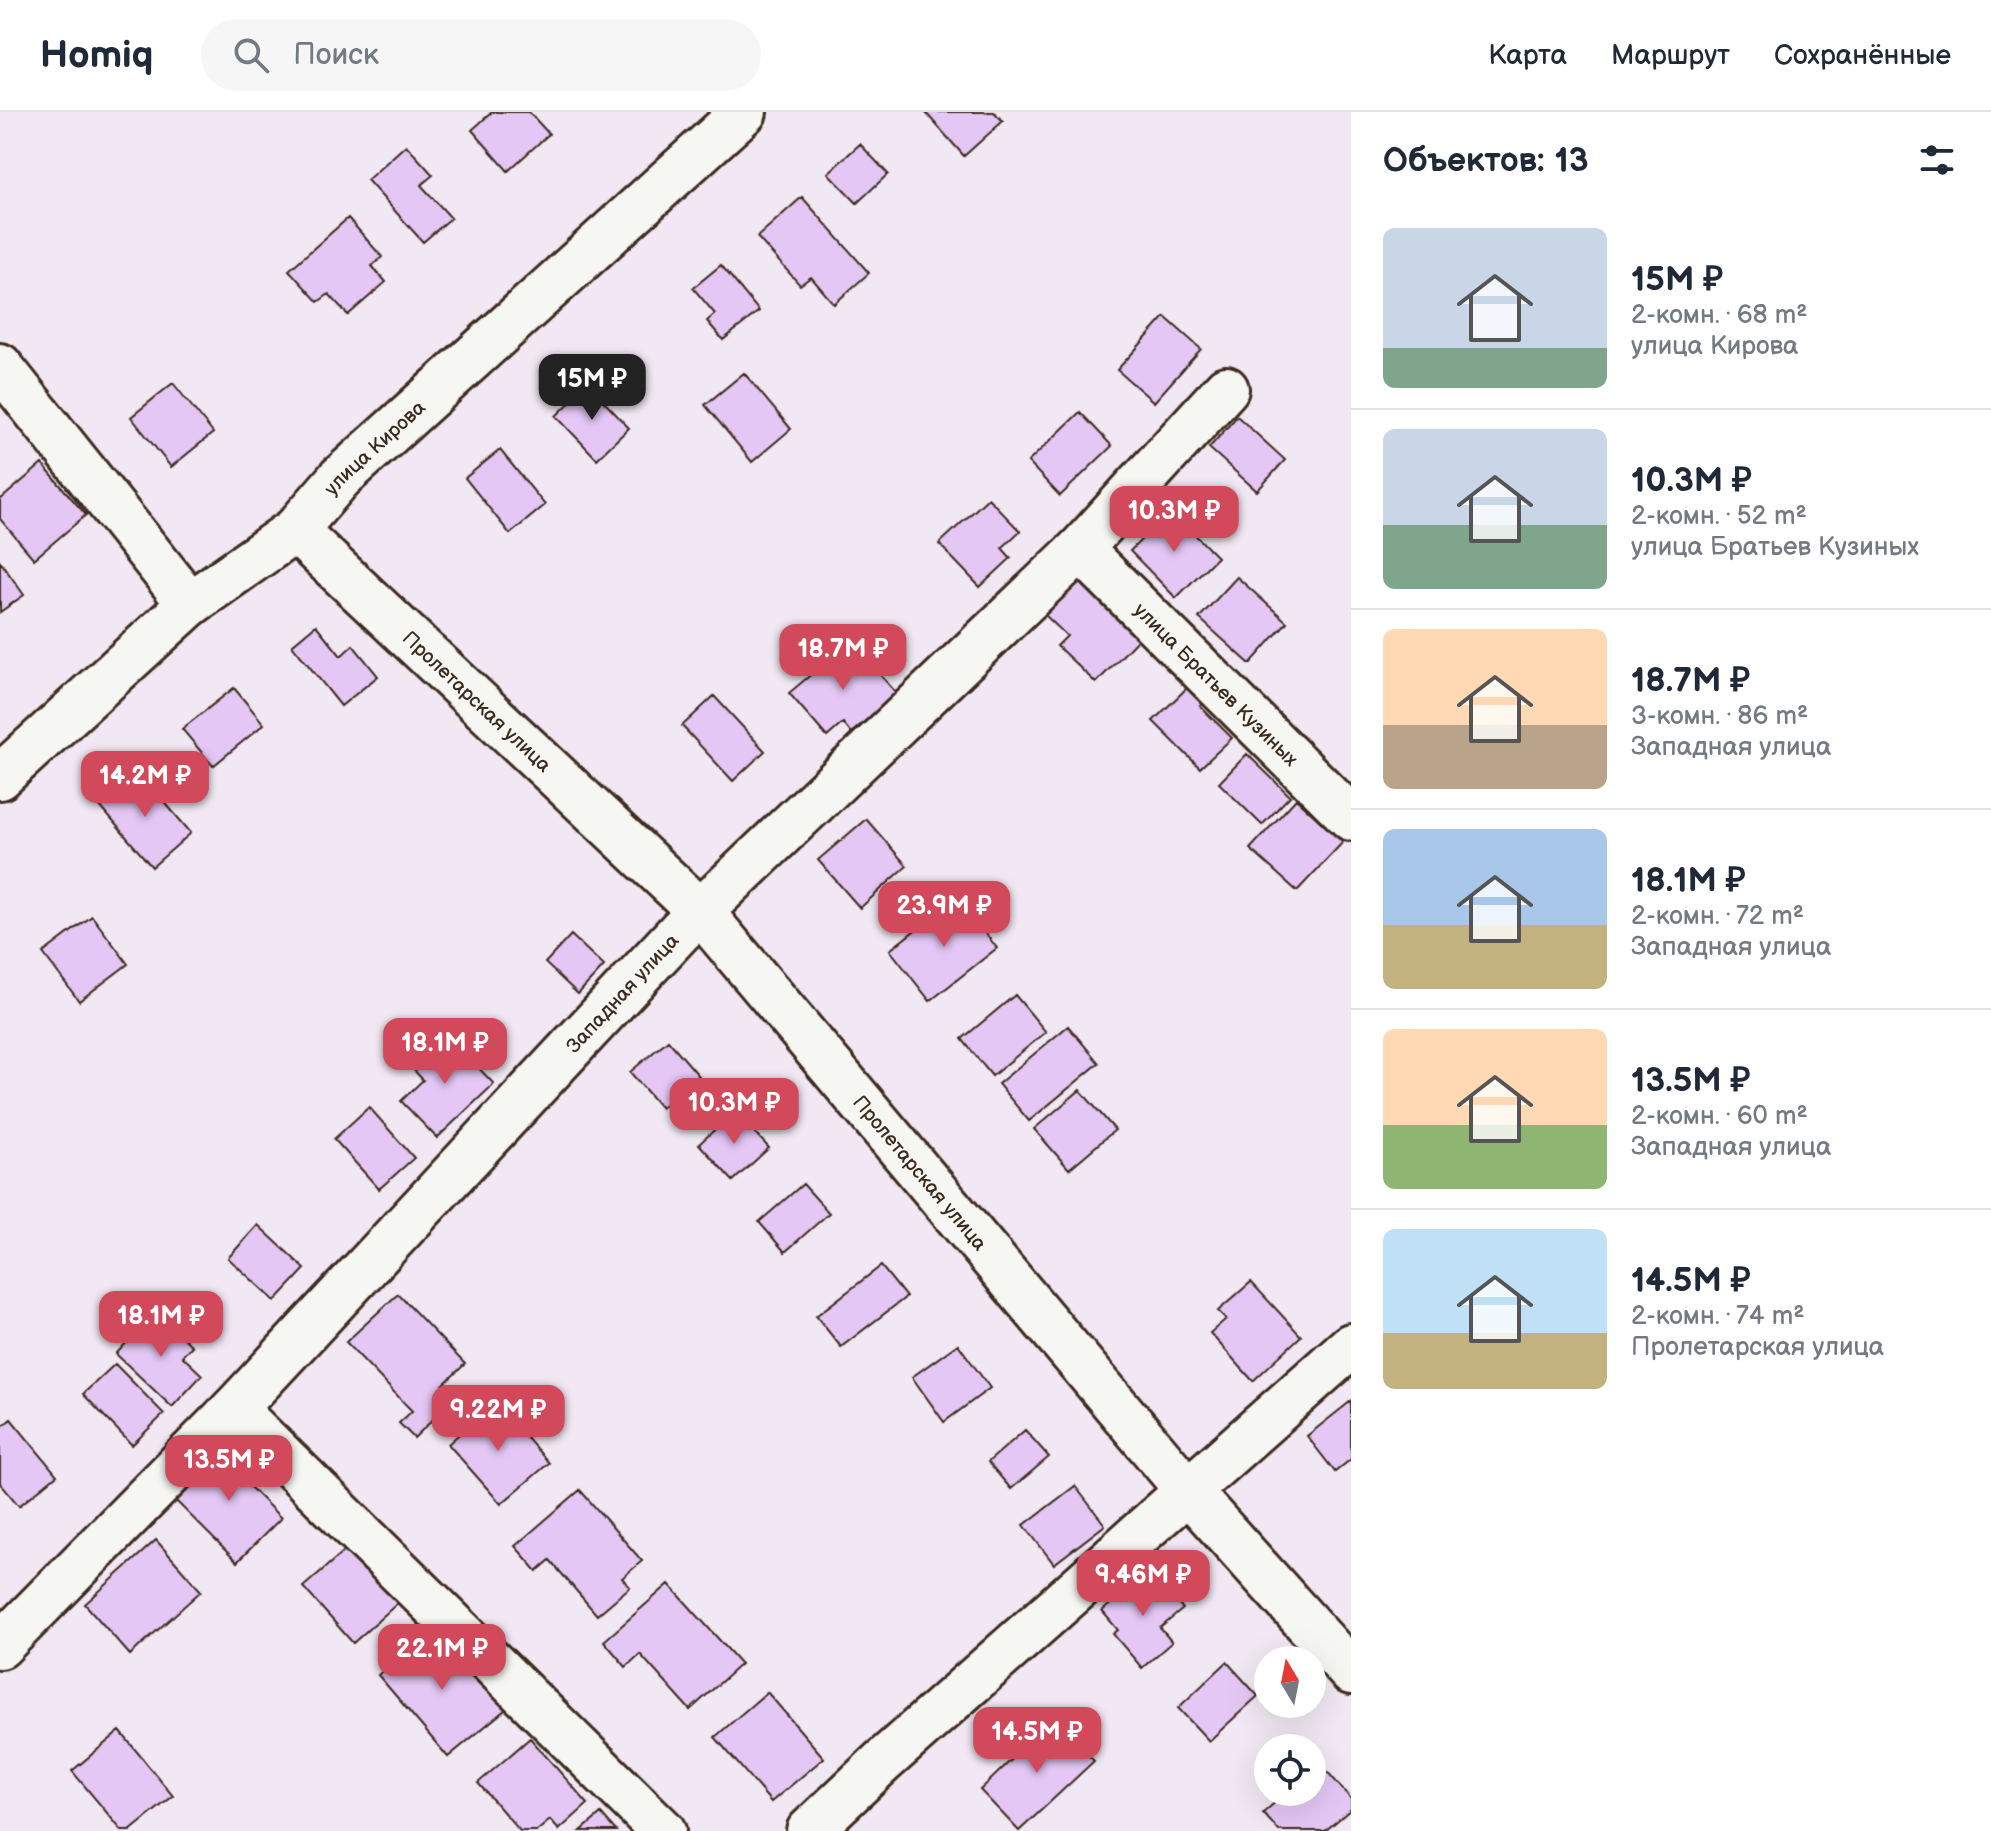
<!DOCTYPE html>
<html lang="ru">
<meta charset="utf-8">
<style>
body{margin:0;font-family:"Balsamiq Sans",sans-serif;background:#f6f6f7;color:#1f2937;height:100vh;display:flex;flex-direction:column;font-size:30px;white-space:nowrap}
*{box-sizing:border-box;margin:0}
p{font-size:26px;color:#747a83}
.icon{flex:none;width:44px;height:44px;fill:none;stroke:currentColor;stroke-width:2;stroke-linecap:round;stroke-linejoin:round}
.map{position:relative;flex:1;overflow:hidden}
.side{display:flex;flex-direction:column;background:#fff;width:640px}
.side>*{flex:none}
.needle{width:52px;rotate:350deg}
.buttons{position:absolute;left:1254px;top:1534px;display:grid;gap:16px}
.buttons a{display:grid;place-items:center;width:72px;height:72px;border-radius:50%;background:#fff;box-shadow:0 8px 32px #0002;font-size:40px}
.price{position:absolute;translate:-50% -68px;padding:0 18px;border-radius:16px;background:#d1495b;color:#fff;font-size:26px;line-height:52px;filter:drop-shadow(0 2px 4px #0008)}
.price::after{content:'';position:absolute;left:50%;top:48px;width:24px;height:18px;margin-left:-12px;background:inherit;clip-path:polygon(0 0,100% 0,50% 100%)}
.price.current{background:#222;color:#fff}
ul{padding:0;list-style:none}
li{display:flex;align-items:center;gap:24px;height:200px;padding:0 32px}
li+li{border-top:2px solid #e0e1e3}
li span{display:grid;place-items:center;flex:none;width:224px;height:160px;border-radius:12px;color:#555}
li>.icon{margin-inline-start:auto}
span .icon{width:96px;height:96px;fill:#fffc;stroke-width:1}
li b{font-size:34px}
h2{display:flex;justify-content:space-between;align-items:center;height:96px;padding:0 32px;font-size:34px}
header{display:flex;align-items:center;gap:48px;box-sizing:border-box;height:112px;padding:0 40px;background:#fff;border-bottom:2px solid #e0e1e3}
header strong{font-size:38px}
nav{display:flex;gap:44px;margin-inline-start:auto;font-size:28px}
.search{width:560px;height:72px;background:#f6f6f7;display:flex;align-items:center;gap:20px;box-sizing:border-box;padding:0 28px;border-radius:44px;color:#747a83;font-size:30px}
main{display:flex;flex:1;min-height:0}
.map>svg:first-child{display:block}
.building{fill:#e4c7f5;stroke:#3b2a1e;stroke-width:2}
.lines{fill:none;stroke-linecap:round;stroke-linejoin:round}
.minor-casing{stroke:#3b2a1e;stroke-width:50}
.minor{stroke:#f6f6f2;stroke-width:44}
.labels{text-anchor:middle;stroke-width:6;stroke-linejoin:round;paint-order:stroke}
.street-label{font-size:20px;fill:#3b2a1e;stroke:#f6f6f2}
</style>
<header>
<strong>Homiq</strong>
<div class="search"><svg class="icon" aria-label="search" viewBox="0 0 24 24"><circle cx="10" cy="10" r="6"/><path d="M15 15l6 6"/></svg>Поиск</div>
<nav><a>Карта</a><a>Маршрут</a><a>Сохранённые</a></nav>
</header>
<main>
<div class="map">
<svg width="1351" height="1719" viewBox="0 0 1351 1719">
<rect width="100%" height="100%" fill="#f1e8f3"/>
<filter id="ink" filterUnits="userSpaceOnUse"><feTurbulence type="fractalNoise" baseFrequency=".0125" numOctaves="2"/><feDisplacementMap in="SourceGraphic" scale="16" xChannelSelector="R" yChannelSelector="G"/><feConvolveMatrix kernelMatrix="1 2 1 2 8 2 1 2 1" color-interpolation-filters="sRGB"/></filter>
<g filter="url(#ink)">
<path class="building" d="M492 0H529L549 22 508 59 472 18Z
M925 0H994L1003 9 964 44Z
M860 32 888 62 857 91 828 61Z
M406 33 433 63 421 73 451 106 423 130 367 68Z
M802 85 869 161 834 192 811 165 800 173 757 125Z
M348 106 382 145 372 154 386 170 348 203 329 182 318 190 289 158Z
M721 153 759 199 723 228 707 209 715 202 693 176Z
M1165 205 1201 237 1154 290 1117 258Z
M744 261 791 317 752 350 705 293Z
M173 271 213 321 171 355 131 305Z
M588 273 629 316 597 347 556 304Z
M1080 300 1112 334 1060 384 1028 350Z
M1237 304 1285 348 1257 379 1209 336Z
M500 338 545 393 510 422 465 366Z
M42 352 86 403 34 447 0 407V388Z
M988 386 1020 419 1002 436 1011 446 980 475 939 432Z
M1171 398 1217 445 1176 486 1130 439Z
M0 449 24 483 0 500Z
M1237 465 1287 510 1250 552 1199 506Z
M1081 467 1141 524 1096 571 1057 534 1067 524 1045 503Z
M316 513 341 544 353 533 378 564 341 594 292 533Z
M851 529 897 582 851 621 843 611 827 625 789 581Z
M1193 570 1209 585 1200 594 1232 626 1200 656 1153 609Z
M234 576 264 612 213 654 182 617Z
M714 584 765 639 733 669 682 614Z
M1247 642 1290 684 1262 713 1219 671Z
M138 659 191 721 152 755 99 693Z
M1296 687 1343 730 1297 779 1250 737Z
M866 707 907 754 860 796 818 748Z
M957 785 997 836 930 889 890 838Z
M92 804 128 852 79 889 43 841Z
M571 823 604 854 578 882 545 851Z
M1015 883 1046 920 992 964 962 927Z
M1068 914 1099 951 1029 1009 998 972Z
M446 922 494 972 437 1026 401 989 423 968 412 956Z
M668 928 699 964 661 996 630 960Z
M1080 978 1115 1018 1069 1057 1034 1017Z
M369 995 414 1046 379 1077 334 1027Z
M735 999 769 1036 733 1069 699 1032Z
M803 1072 829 1101 785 1140 759 1110Z
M258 1113 305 1157 275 1189 228 1146Z
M881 1154 906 1185 841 1235 816 1204Z
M1251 1170 1301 1224 1253 1269 1210 1221 1226 1207 1218 1199Z
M398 1182 465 1252 443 1273 456 1285 414 1326 399 1311 412 1299 346 1230Z
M156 1199 192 1234 182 1244 202 1263 172 1295 116 1242Z
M958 1232 990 1276 944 1310 912 1265Z
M115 1252 164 1302 132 1333 83 1282Z
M1351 1289V1347L1335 1360 1307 1324Z
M495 1290 549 1351 501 1392 448 1332Z
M11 1307 57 1363 19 1394 0 1371V1316Z
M1025 1318 1049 1345 1011 1377 988 1350Z
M237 1326 256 1344 237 1362 281 1406 237 1450 175 1388Z
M1075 1374 1105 1413 1054 1452 1024 1413Z
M580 1378 642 1449 622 1466 630 1475 597 1503 550 1448 537 1459 515 1434Z
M156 1428 201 1479 130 1543 85 1492Z
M350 1434 400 1489 353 1531 303 1475Z
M1150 1459 1183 1497 1160 1516 1172 1530 1142 1556 1113 1522 1118 1518 1102 1499Z
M669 1472 741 1552 690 1598 640 1542 626 1555 604 1529Z
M436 1514 506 1597 448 1645 378 1563Z
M1227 1550 1258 1584 1209 1629 1178 1596Z
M767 1580 824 1646 771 1690 715 1625Z
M1054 1607 1094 1649 1019 1719 980 1678Z
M120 1619 173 1684 130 1719H122L72 1659Z
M530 1626 588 1692 559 1718 550 1708 537 1719H520L478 1671Z
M1320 1651 1351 1687V1697L1325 1719H1279L1263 1701 1287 1680H1312V1658Z
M601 1702 616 1719H581Z"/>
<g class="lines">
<g class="minor-casing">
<g id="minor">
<path d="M0 254 190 492"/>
<path id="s1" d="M295 418 701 800 1188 1379 1351 1560"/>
<path id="s2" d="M1080 437 1351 706"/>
<path id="s3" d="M0 665 190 492 295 418 340 366 744 0"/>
<path d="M234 1297 663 1719"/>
<path id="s4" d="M0 1534 234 1297 680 819 1080 437 1226 277"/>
<path d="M809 1719 882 1650 1351 1234"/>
</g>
</g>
<use href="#minor" class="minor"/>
</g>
</g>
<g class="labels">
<g class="street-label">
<text dy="7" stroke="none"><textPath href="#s3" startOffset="500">улица Кирова</textPath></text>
<text dy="7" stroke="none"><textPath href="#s2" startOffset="192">улица Братьев Кузиных</textPath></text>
<text dy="7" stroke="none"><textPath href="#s1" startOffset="250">Пролетарская улица</textPath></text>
<text dy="7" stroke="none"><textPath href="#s4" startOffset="902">Западная улица</textPath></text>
<text dy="7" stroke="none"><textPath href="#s1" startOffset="898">Пролетарская улица</textPath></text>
</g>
</g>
</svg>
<div class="buttons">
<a><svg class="needle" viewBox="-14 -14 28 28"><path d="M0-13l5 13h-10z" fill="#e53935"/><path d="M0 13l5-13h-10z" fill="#747a83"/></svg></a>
<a><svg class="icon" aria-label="locate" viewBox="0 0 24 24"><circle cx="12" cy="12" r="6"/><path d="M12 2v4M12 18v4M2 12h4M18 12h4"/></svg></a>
</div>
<b class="price current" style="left:592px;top:310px">15M ₽</b>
<b class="price" style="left:1174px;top:442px">10.3M ₽</b>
<b class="price" style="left:843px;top:580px">18.7M ₽</b>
<b class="price" style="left:145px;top:707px">14.2M ₽</b>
<b class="price" style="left:944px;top:837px">23.9M ₽</b>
<b class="price" style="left:445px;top:974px">18.1M ₽</b>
<b class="price" style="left:734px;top:1034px">10.3M ₽</b>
<b class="price" style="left:161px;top:1247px">18.1M ₽</b>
<b class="price" style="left:498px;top:1341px">9.22M ₽</b>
<b class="price" style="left:229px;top:1391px">13.5M ₽</b>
<b class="price" style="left:1143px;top:1506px">9.46M ₽</b>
<b class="price" style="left:442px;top:1580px">22.1M ₽</b>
<b class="price" style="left:1037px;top:1663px">14.5M ₽</b>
</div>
<section class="side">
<h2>Объектов: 13<svg class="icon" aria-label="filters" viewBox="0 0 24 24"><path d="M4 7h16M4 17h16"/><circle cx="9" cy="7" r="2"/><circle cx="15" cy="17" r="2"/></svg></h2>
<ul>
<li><span style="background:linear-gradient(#c9d6e8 75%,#7fa58c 0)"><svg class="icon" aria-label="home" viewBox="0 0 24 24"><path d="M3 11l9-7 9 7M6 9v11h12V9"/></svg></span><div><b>15M ₽</b><p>2-комн. · 68 m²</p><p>улица Кирова</p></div></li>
<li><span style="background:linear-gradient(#c9d6e8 60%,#7fa58c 0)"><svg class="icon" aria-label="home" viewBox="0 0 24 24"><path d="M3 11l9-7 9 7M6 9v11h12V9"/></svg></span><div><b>10.3M ₽</b><p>2-комн. · 52 m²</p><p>улица Братьев Кузиных</p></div></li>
<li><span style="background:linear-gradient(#ffd9b3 60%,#b9a48a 0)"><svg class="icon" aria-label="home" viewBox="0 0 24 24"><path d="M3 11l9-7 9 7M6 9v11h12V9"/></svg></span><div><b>18.7M ₽</b><p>3-комн. · 86 m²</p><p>Западная улица</p></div></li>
<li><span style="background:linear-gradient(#a9c7e8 60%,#c2b280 0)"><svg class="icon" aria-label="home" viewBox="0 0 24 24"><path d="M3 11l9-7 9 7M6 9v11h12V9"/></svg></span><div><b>18.1M ₽</b><p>2-комн. · 72 m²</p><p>Западная улица</p></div></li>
<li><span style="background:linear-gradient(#ffd9b3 60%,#8fb573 0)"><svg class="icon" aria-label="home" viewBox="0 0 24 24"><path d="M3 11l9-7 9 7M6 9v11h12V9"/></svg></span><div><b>13.5M ₽</b><p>2-комн. · 60 m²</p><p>Западная улица</p></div></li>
<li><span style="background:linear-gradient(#bfe0f5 65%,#c2b280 0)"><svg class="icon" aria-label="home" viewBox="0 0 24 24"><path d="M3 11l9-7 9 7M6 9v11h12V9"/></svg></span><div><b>14.5M ₽</b><p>2-комн. · 74 m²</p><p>Пролетарская улица</p></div></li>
</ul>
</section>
</main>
